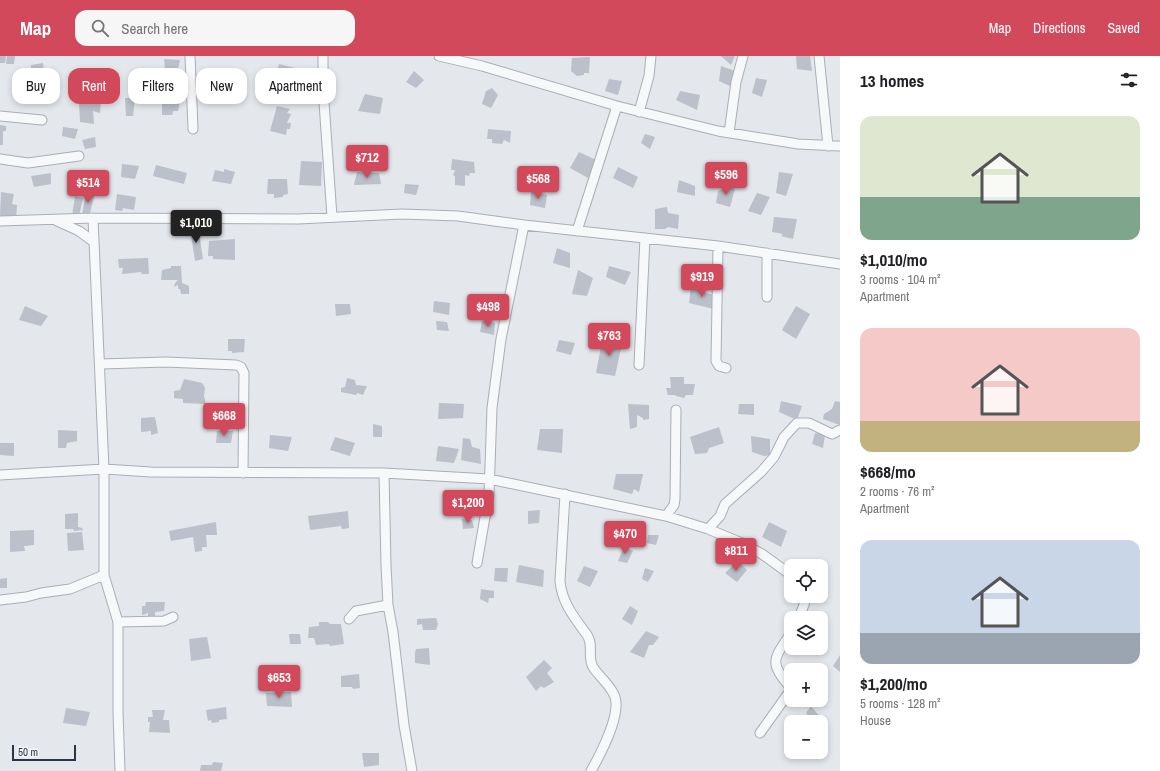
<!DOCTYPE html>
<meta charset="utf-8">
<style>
body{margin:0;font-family:"Archivo Narrow",sans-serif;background:#f6f6f6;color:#202124;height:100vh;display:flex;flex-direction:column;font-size:15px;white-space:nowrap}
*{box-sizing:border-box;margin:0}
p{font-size:13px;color:#757577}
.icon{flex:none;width:22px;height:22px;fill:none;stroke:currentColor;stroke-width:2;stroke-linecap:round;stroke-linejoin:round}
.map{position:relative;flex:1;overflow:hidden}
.side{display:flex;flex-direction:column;background:#fff;width:320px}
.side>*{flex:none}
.top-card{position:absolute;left:12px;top:12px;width:380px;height:36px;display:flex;gap:8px}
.buttons{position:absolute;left:784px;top:503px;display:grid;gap:8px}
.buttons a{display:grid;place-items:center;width:44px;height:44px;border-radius:8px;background:#fff;box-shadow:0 2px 6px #0003;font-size:20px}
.scale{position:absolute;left:12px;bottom:10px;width:64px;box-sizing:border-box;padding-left:4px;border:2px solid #2b3445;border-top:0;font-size:11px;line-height:14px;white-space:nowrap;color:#2b3445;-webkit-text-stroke:3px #f4f6f9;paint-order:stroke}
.price{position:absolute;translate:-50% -34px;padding:0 9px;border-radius:4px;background:#d1495b;color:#fff;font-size:13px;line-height:26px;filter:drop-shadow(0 1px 2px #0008)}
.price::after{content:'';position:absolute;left:50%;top:24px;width:12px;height:9px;margin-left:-6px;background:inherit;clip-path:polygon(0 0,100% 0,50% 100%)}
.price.active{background:#222;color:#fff}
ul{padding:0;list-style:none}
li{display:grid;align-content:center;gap:8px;height:212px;padding:0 20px}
li span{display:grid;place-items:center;height:124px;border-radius:12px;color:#555}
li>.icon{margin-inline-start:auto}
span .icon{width:72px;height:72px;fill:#fffc;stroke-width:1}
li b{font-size:17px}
h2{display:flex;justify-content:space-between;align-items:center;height:48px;padding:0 20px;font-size:17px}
.chip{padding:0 14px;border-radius:12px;background:#fff;box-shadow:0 2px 6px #0003;font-size:14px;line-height:36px}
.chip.active{background:#d1495b;color:#fff}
header{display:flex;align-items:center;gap:24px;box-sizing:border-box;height:56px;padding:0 20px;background:#d1495b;color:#fff}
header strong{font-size:19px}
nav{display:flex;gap:22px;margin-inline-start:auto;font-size:14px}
.search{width:280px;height:36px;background:#f6f6f6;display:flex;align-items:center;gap:10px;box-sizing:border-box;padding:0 14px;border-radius:12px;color:#757577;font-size:15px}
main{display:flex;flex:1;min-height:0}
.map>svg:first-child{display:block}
.building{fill:#bbc0ca}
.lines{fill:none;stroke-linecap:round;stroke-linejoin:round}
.minor-casing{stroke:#a9aeb7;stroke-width:11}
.minor{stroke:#f7f8fa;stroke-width:9}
</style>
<header>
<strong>Map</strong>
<div class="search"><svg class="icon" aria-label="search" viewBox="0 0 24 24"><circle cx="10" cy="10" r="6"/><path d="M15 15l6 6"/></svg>Search here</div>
<nav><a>Map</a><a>Directions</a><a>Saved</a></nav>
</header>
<main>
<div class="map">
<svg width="840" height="715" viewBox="0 0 840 715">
<rect width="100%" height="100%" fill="#e4e7ec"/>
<path class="building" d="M0 0H6L5 7H0Z
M7 0H15L14 8H6Z
M721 0H735L731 9Z
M796 0H810L812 15 797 13Z
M590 1 589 17H584V19L577 20 571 15 572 2Z
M164 3 180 4 178 13H165Z
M43 7 44 16 31 18V9Z
M279 8 299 13 298 26 289 25 288 23 275 21Z
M721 10 738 16 730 30 719 25Z
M414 15 424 24 416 32 406 26Z
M756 22 767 24 762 41 752 37Z
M609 23 622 25 618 39 605 35Z
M492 32 498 39 491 52 482 48 486 35Z
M161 34 182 36 178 55H173L172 59H162V40L160 38Z
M680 35 700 39 697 54 676 44Z
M365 38 383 42 380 58 358 55Z
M125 42H135L133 60H126Z
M101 45 100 57 93 55 94 68 80 66 79 46Z
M277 50 290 53 287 57 291 58 287 67H291L290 73H287L286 79 270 75Z
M0 69 6 70V75H3V89H0Z
M63 71 78 73 75 83 62 80Z
M488 73 511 75 510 87 504 84 502 88 492 87V83H487Z
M645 78 655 81 650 93 641 87Z
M95 81 96 91 85 93 82 84Z
M579 96 596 104 588 122 570 112Z
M452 103 474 106 475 117H470L469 120 465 119V130L455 129V120L453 119 455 114H451Z
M301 105 322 106 321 130 299 129Z
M357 105 369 106 368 116 357 115Z
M122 108 139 110 135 123 121 121Z
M156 109 187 117 184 128 153 120Z
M618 111 638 121 633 132 613 122Z
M224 113 235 116 231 128 212 125 215 114 224 116Z
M357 116 379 117 381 128 354 129Z
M779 116 793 118 786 140 776 137Z
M51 117V128L34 131 31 120Z
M268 123H287L288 138 283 139V141L274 142V138H267Z
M679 124 695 130V140L677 136Z
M405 128 419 129 416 139 404 137Z
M728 129 735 133 730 151 716 147 718 135 727 132Z
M86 135 95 137 89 161 82 160Z
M531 135 547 139 545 152 530 149Z
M1 136 14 138 12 148 17 149 16 163 2 162 0 159Z
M757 137 770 141 761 159 748 155Z
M117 138 136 141 134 154 123 152 122 155 115 154Z
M75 140 83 142 79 160H72Z
M667 151 668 157 679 159 678 173 668 171 665 173H655V153Z
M774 161 797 163 793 183 781 180 783 178 772 176Z
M198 171 203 203 195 205 190 172Z
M235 183V204L213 203V200H208L209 185Z
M557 192 570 197V212L553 207Z
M148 202 149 218H142L141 216 122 218 123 212H119L118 203Z
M171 210H181L182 227 189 230V238H181L180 233H178V229L174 231 175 227 178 224H161L162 214 171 212Z
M609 210 631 216 625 229 606 221Z
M578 214 593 222 587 240 572 238Z
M691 231 703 232 705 237 716 239 714 253 689 247Z
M434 245 450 247 449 259 433 256Z
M335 248H350L351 258 336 260Z
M25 250 48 260 41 270 19 264Z
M796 250 810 258 796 283 782 274Z
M436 265 447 266 449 275 437 274Z
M482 265 495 267 494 279 480 276Z
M603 280 622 288 615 320 596 317Z
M228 283H245L244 296 232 297V295H228Z
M559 284 575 287 571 299 556 295Z
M670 321H684V328H695L693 339H686L684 342 676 340 675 339H668L666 332H671Z
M347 322 355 324 356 329 367 330 363 339 357 337 356 339 341 336V332L345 331Z
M184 323 202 327 205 332 204 340 206 348 183 347V343L174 342V335L180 334Z
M781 345 802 350 797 364 779 356Z
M835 345 840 346V369L823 363 824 358 832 353Z
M439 347 464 348 463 362 438 363Z
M628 348 649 349V363L643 364V362L637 359V371L630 373Z
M739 348H754V359L738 358Z
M155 361 158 377 151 379V375L141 376V362Z
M373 368 382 370V381H373Z
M719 371 724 387 709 392 707 397 695 398 690 381Z
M540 373H563L562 397 537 394Z
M58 374 77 375V385L67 387 66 392H58Z
M217 375H233L231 387H216Z
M815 377 825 379 823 392 812 388Z
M270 379 292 381 288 395 269 392Z
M751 380 770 383V399L764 400 752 396Z
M335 381 355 387 350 400 330 394Z
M463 382 470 383 472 391 480 393 481 408 461 404Z
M0 387H14V400L0 399Z
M438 390 459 393 454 407 436 405Z
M616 418H643L639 436 634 433 632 438 613 433Z
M540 454 539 467 528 468V455Z
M348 455 349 472 342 473 341 470 310 474 308 460Z
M78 457V471L82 472 83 474 74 475 73 473H65V458Z
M462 463 472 464 474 472 463 473Z
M216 466 217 479H206L207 491H202V495L195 496 193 481 171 485 169 475Z
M769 466 787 475 781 491 762 481Z
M34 474V489L24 490 25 495 10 496V475Z
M82 476 84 494 68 495 67 477Z
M648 479H659L656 489 647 487Z
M624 491 633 495 627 507 618 505Z
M738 505 747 514 737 526 725 517Z
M519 509 544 514 543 531 516 526Z
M584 510 598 515 590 531 577 525Z
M495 512H508L507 526 494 525Z
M645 512 654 515 648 526 642 523Z
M7 522V532H0V523Z
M481 533 494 535V542H489L488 547 480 543Z
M146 546H165L164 555 155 556V560H148V557L142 559V550H145Z
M630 550 638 555 632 569 622 563Z
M436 562 438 568 436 574H423L422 568 417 569V563Z
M319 566H328L330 568H341L344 588 330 590 329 588 316 589 314 582H308L309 571 319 570Z
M646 575 659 581 653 589H649L644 602 630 596Z
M289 578H300L301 588H290Z
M207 581 211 602 191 605 189 583Z
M429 592 430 609 415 607V597L416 593Z
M840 599V616L833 610Z
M544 604 552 612 547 617 554 626 544 632 541 630 536 635 526 621Z
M359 618 360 632 353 633 352 631H341V620Z
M291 636 292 651 267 650 266 637Z
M811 650 820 661 813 666 806 657Z
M226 651 227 663 219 664V666L212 667 211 664 208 665 206 654Z
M66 652 90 656 86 670 63 667Z
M152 654H165L163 664H169L170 677 149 676 150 666H148V661H153Z
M362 697H379V709L364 711Z
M213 706 223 707 221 715H200L201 709H212Z"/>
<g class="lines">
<g class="minor-casing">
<path id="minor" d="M190 0 193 73
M323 0V32L332 161
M439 0 482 10 617 50 718 75 798 88 840 90
M819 0 828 90
M639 56 649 20 651 0
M0 60 42 64
M729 77 736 26 743 0
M0 103 28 107 79 100
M93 162 104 413V519L118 566V656L120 715
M0 165 93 162 298 163 402 158 458 160 524 169 718 190 840 208
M57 165 79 175 94 186
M577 175 617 50
M718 190 716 305 719 310 726 312
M767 197V241
M101 308 166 306 236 309 241 311 244 317 243 417
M639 309 645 182
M384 417 386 509 388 549 393 576 404 669 412 715
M0 419 104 413 151 416 384 417 489 423 666 460 708 473 742 487 762 498 791 519
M565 438 560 525C562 547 574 561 587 579 594 589 587 601 593 611 599 621 611 629 615 641 621 659 600 699 591 715
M666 460 674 449 675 443 676 354
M708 473 720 460 725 448 761 416 774 401 784 381 797 367H809L832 378 840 374
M477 507 489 438 492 352 501 283 524 169
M0 544 26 541 41 537 70 533 104 519
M799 562 805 546 804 540
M349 563 356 555 388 549
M118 566 164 565 173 561
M760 677 790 635V631C768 605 774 603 791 577"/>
</g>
<use href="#minor" class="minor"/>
</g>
</svg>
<div class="buttons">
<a><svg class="icon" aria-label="locate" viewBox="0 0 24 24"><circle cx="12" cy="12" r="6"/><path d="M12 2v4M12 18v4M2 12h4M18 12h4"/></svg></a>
<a><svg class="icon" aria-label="layers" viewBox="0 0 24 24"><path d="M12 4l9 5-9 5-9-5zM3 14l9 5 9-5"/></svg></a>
<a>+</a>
<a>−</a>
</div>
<div class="scale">50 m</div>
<b class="price" style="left:367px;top:123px">$712</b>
<b class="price" style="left:726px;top:140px">$596</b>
<b class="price" style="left:538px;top:144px">$568</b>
<b class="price" style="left:88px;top:148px">$514</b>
<b class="price active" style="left:196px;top:188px">$1,010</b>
<b class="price" style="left:702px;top:242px">$919</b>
<b class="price" style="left:488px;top:272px">$498</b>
<b class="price" style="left:609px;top:301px">$763</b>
<b class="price" style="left:224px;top:381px">$668</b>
<b class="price" style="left:468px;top:468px">$1,200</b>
<b class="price" style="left:625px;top:499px">$470</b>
<b class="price" style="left:736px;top:516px">$811</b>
<b class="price" style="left:279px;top:643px">$653</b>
<div class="top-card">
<a class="chip">Buy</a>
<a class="chip active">Rent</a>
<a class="chip">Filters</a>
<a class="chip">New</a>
<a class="chip">Apartment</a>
</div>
</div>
<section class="side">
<h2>13 homes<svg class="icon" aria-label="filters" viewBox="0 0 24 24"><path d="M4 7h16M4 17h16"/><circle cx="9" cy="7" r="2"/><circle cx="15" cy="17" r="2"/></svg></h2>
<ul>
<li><span style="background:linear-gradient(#dfe7d0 65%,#7fa58c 0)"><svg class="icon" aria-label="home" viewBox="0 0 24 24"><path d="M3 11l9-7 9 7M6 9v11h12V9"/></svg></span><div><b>$1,010/mo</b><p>3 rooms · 104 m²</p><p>Apartment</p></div></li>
<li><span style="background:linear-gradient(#f6c9c9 75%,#c2b280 0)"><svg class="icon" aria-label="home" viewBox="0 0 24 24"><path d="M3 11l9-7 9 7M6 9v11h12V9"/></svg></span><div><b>$668/mo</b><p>2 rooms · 76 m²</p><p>Apartment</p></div></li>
<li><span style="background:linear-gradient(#c9d6e8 75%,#9aa5b1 0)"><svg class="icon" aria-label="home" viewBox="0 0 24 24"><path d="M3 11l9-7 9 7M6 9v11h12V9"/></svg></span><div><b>$1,200/mo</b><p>5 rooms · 128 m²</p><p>House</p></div></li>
</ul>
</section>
</main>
